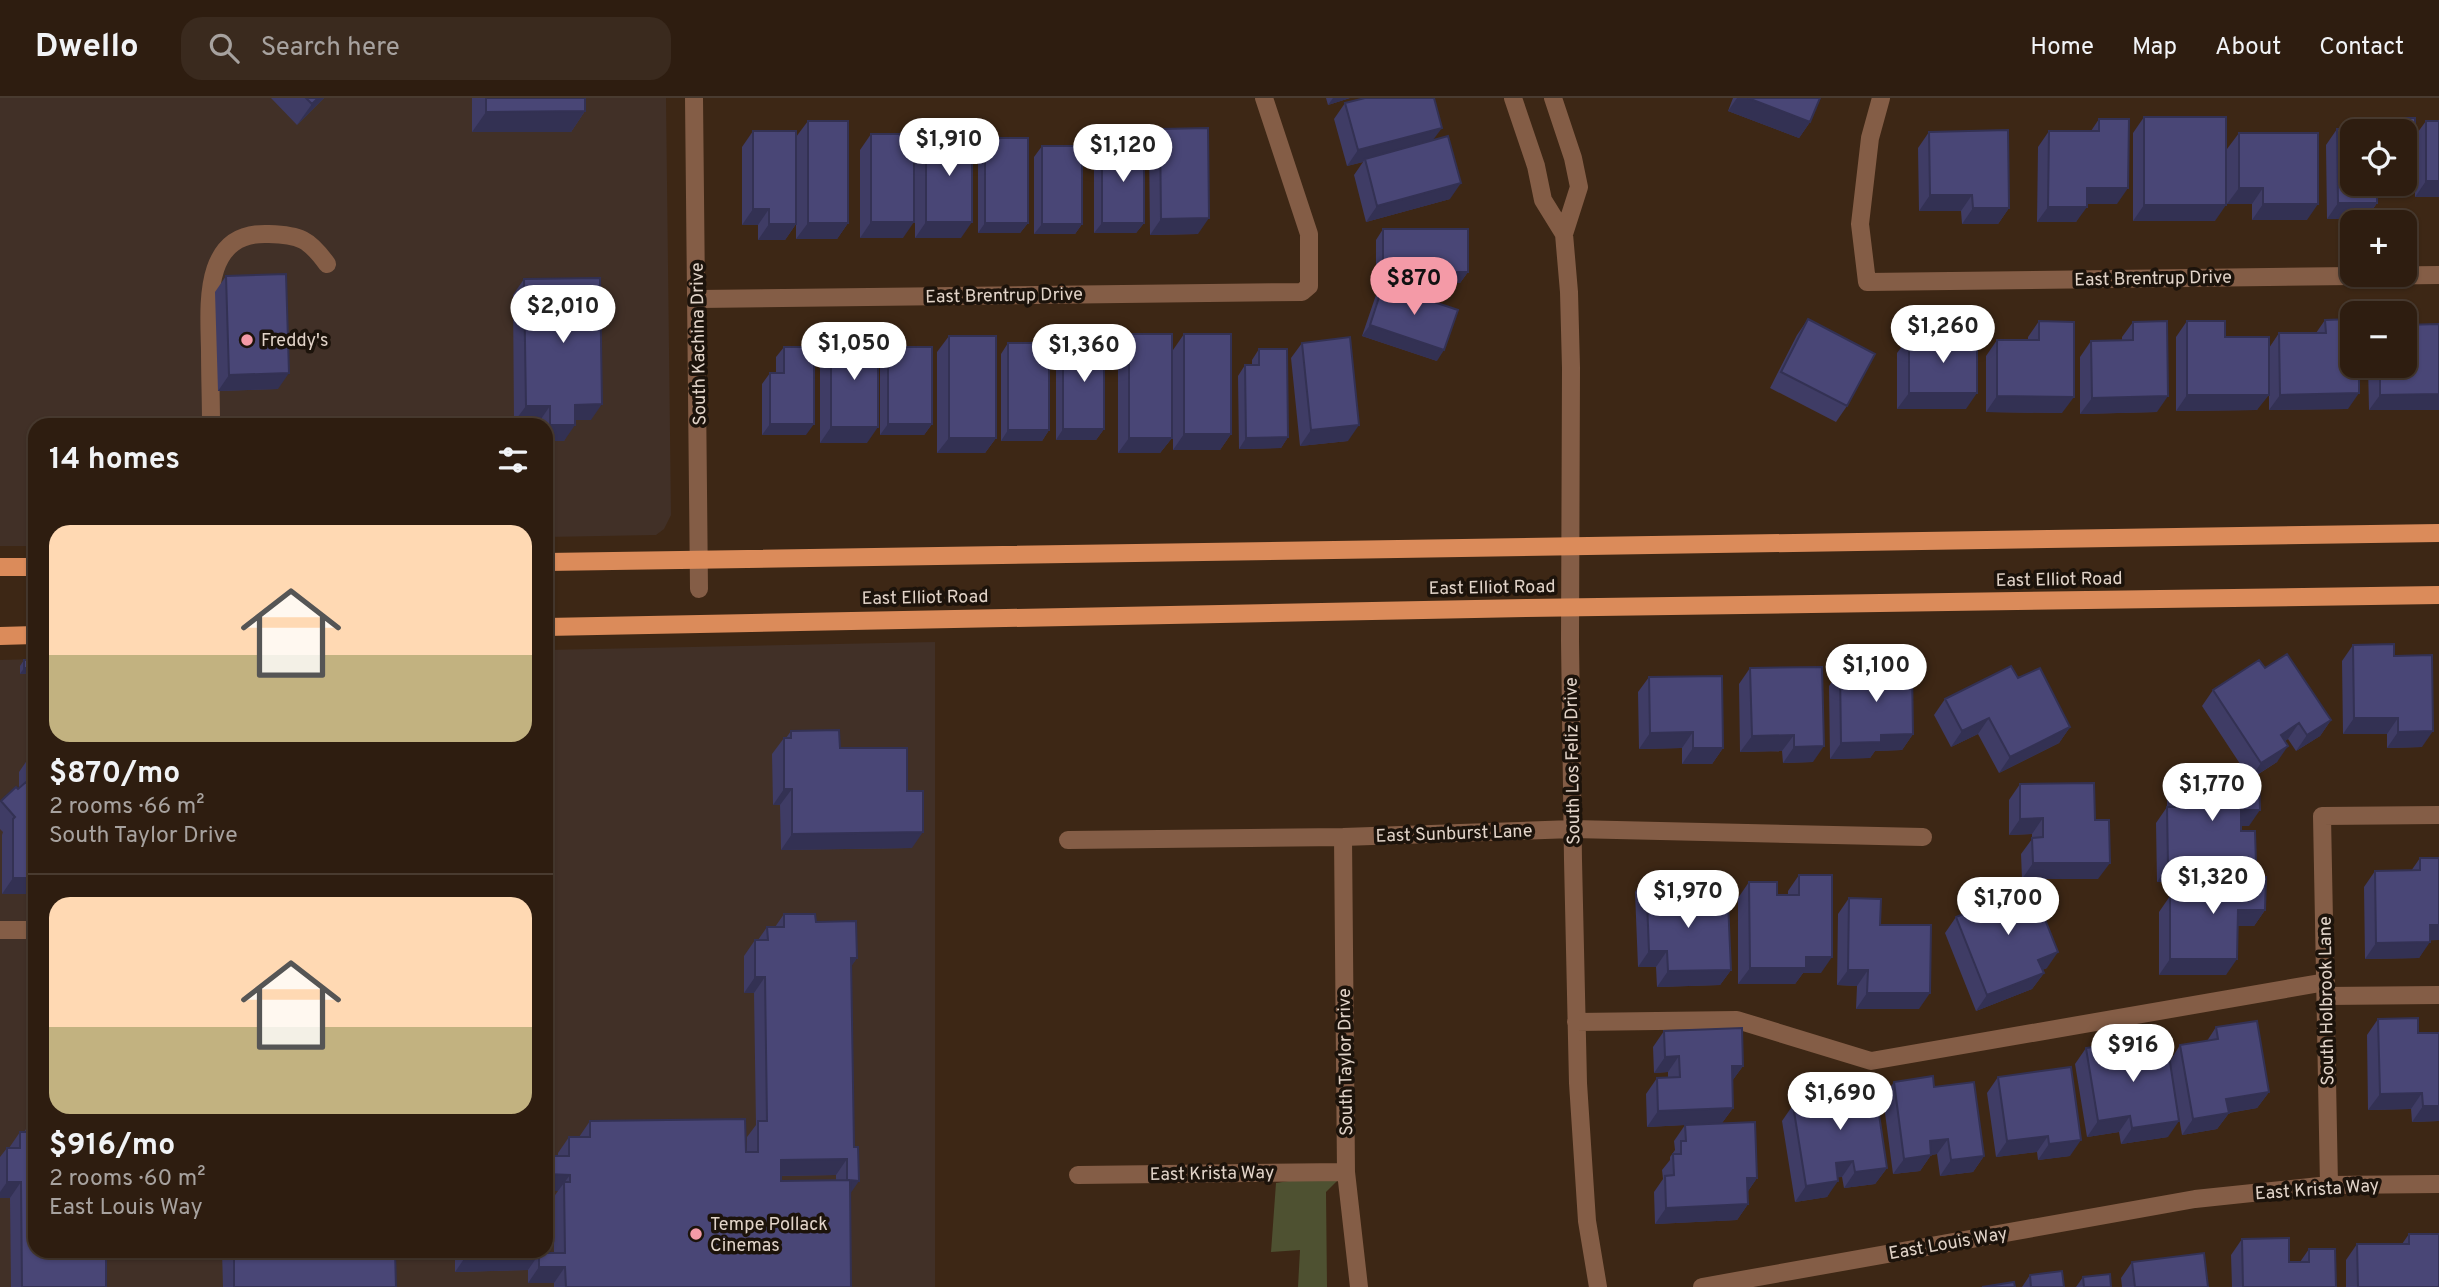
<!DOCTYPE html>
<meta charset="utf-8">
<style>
body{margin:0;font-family:Overpass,sans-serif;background:#3a2a1e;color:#f1f3f6;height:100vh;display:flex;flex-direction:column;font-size:26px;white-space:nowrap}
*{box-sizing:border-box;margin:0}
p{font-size:23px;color:#a7a29f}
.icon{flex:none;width:38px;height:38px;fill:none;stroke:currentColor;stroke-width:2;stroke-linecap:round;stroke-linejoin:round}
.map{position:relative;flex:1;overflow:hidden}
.details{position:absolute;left:28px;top:320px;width:525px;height:840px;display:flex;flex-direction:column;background:#2e1d10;border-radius:21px;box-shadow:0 2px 5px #0004,0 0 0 2px #493b30}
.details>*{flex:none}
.fabs{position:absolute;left:2340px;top:21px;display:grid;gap:14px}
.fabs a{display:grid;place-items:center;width:77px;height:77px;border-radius:14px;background:#2e1d10;box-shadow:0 2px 5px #0004,0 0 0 2px #493b30;font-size:35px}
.price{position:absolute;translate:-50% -60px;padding:0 16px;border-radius:24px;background:#fff;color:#222;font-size:23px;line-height:46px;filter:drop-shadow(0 2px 4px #0008)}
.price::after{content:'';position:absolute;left:50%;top:42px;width:21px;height:16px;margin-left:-10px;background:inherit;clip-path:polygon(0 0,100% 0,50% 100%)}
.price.current{background:#f49aa7;color:#111}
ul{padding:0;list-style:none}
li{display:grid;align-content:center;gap:14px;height:371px;padding:0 21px}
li+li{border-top:2px solid #493b30}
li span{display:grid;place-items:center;height:217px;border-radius:21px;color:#555}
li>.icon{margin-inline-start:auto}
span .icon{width:126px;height:126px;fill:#fffc;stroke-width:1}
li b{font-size:30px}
h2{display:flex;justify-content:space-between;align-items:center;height:84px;padding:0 21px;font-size:30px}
header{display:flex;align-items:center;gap:42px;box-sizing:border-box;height:98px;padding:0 35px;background:#2e1d10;border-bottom:2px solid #493b30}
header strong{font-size:33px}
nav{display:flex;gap:38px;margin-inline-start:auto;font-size:24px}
.search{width:490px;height:63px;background:#3a2a1e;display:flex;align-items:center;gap:18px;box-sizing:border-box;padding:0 24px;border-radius:21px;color:#a7a29f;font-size:26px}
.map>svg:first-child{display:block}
.commercial{fill:#413027}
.green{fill:#4e5131}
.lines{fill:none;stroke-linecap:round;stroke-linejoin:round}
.minor{stroke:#845d46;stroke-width:18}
.major{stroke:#db8b5a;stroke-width:18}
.wall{fill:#3f3c65;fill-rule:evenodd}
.shaded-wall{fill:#333153}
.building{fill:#494676;stroke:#333153;stroke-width:2;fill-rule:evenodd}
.poi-dot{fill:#f49aa7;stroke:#1c130b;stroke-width:2.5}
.labels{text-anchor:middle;stroke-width:7;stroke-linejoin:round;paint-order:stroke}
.street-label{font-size:18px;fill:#e2d4c9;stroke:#1c130b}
.poi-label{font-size:18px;fill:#e2d4c9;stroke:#1c130b;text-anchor:start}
</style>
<header>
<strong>Dwello</strong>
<div class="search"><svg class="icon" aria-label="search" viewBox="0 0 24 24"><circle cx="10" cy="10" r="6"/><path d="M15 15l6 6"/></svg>Search here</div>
<nav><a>Home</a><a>Map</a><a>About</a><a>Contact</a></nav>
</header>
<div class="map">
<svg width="2439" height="1189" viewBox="0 0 2439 1189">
<rect width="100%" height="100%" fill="#3d2715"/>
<path class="commercial" d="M0 0H666L671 417 664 431 656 437 546 439V327H35V448H0Z
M935 544V1189H0V562L35 561V1153H546V552Z"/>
<path class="green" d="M1346 1074 1326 1094 1327 1189H1298L1300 1152 1271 1154 1276 1085Z"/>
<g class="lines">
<path class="minor" d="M694 0 699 491
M1513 0 1536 68 1543 102 1564 136
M1553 0 1573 60 1579 89 1564 136 1569 194 1571 270 1570 543 1573 762 1578 985 1587 1123 1598 1189
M1881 0 1870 40 1860 126 1867 184 2439 177
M698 201 1302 194 1309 188V136L1264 0
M211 327C211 302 210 277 210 252 209 206 202 133 269 136 300 137 309 141 327 166
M1343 739 1346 1074 1359 1189
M1068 742 1343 739 1573 731 1923 739
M0 832H35
M2326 898 2439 897
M1576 924 1737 922 1871 963 2326 884
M1078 1077 1346 1074
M2329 1087 2322 718 2439 717
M1702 1189 2195 1101 2329 1087 2439 1086"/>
<path class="major" d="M546 464 2439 435
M0 469H35
M546 529 1526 510 2439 497
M0 538 35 537"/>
</g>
<path class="wall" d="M271 0H324L297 27Z
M472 0H585V13L571 34H472Z
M1326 0H1350L1328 7Z
M1733 0H1820L1810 24 1799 40 1728 13Z
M1345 5 1433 43 1450 101 1366 124 1354 77 1363 64 1347 68 1334 21Z
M2144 19 2215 123H2133V35Z
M2390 20 2415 38 2426 23H2439V99H2415V83L2404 99H2377V105L2366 121H2327L2326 47 2337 31 2382 30Z
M2099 21 2117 106H2087L2076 124H2037L2038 49 2049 33H2091Z
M808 23 848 125 837 141H796V39Z
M1160 31 1198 136 1150 137 1149 47Z
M753 33 796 126 785 142H758V127H742V49Z
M1929 34 2009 110 1998 126H1962L1961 113H1919L1918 50Z
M926 35 961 140H915V51Z
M2239 35 2307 122H2252V106H2227V51Z
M871 36 903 140H860V52Z
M985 40 1028 125 1020 135H978V51Z
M1102 47 1144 125 1136 135H1094V58Z
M1042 48 1082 126 1075 136H1034V59Z
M1383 131 1468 174 1460 185H1376V142Z
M226 178 278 291 218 293 215 194Z
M524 181 591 322H575L564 343H546V327H539V324H514L513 197Z
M1383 187 1437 263 1362 238 1376 197Z
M1808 221 1847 308 1836 324 1770 290 1797 237Z
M2325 222 2348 311 2269 312V287L2257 312 2176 313V239L2187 223 2225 239 2269 250 2279 235H2316Z
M2039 223 2062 315 1986 314V258L1997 242H2028V239Z
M2133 224 2157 314 2080 316V259L2091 243 2122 242V239Z
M2439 226V312H2369L2368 268H2404Z
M1129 236 1172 340 1160 355H1118V252Z
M1184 236 1231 336 1220 352H1173V252Z
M949 238 996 340 985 355H937V254Z
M1909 239 1966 311H1897V255Z
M831 240 867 345H820V256Z
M1063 242 1104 331 1096 342H1056V253Z
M1008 245 1049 332 1042 343H1001V256Z
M1302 245 1348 343 1300 348 1291 260Z
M784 249 806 337H762V286L770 275H776V259Z
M888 249 932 326 924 337H880V259Z
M1259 251 1288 339 1281 350 1239 351 1238 278 1245 267H1252V262Z
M2353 547 2394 558 2422 649 2387 650V636H2343L2342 563Z
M24 562 34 575 20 576V568Z
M1750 570 1813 664 1783 665 1782 653 1740 654 1739 586Z
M2265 570 2331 622 2320 638 2296 653 2288 641 2285 643 2277 664 2251 681 2249 728H2241V733L2256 766 2247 779 2265 812 2254 828H2238L2226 877H2159V814L2170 798H2179V794L2187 783 2157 784 2156 725 2167 709V698L2178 682 2250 681 2202 608 2213 592Z
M1840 572 1913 636 1902 652 1875 653 1870 660 1830 661 1829 588Z
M1649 579 1723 650 1712 666H1682V650L1639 651 1638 594Z
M2018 580 2070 629 2059 645 1999 675 1978 636 1951 649 1934 617 1945 601Z
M791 633 840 650 907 693 912 750 781 752 780 707H773L772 656 784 640H786Z
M30 658H35V796H2V737L3 734 0 731V704L16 689 18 691 19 690V674Z
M2020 686 2095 722 2098 781H2029L2047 870 2042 872 2044 875 2032 891 1976 913 1945 835 1956 819 1983 808 1993 793 2024 781H2022L2021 756 2032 741V736L2009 737V702Z
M2420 760H2439V842H2430L2419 860 2365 861 2364 789 2375 773H2411Z
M1799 777 1821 875H1803L1795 886H1738V800L1749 784 1777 797H1788V793Z
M1646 778 1670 806 1731 872 1720 887 1657 889 1656 869H1638L1635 794Z
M1849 800 1919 911H1856L1857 888 1837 887 1838 816Z
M784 816 816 824 857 860 851 868 850 1096 851 1189H554V1185H528V1172L455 1174V1159L395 1161 396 1189H223L222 1153H544V1155H554L553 1100 558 1093V1055L569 1039H579L590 1023 747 1054V1039L756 1027 754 895H744V858L755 842H758L767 829H775ZM836 1077V1083H781V1078Z
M2378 921 2418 935 2439 1023 2412 1024 2411 1011 2368 1012 2367 937Z
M2216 929 2269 994 2257 1010 2229 1015 2217 1031 2182 1037 2173 984 2168 1039 2121 1046 2119 1034 2087 1039 2075 966 2086 950 2140 956 2170 963 2180 947 2207 943Z
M1664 933 1743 968 1732 983 1733 1010 1722 1025 1757 1080 1748 1093V1106L1737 1122 1655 1126 1654 1094 1663 1081 1662 1072 1670 1062V1059L1675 1052 1674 1043 1685 1027 1647 1029 1646 996 1657 980 1668 979V974L1654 975 1653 949Z
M1998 979 2070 1058 2038 1062 2037 1054 1996 1059 1987 995Z
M1894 984 1934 989 1984 1058 1973 1074 1940 1078 1937 1056 1931 1057 1920 1073 1893 1076 1883 1000Z
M1817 991 1887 1070 1875 1086 1844 1090 1842 1079H1838L1827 1099 1795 1104 1782 1023 1793 1007 1808 1004Z
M33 1021 106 1189H11L10 1100H0V1059L7 1050H9L20 1034H24Z
M2409 1136 2439 1189H2346V1162L2357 1146H2402Z
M2242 1141 2289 1164H2300L2309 1151 2336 1189H2232L2231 1157Z
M2132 1164 2208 1189H2122L2121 1180Z
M2030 1177 2064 1189H2022Z
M2083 1179 2111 1189H2076Z"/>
<path class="shaded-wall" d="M318 0H324L297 27 312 6Z
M1333 0H1350L1328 7Z
M1737 0H1748L1810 24 1799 40 1728 13Z
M585 13 571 34H472L486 14Z
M1442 30 1430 46 1365 61 1363 64 1347 68 1358 52Z
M2404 83H2415L2404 99H2366L2375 86H2404Z
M2426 83H2439V99H2415Z
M1461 85 1450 101 1366 124 1377 108Z
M2087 90H2128L2117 106H2076Z
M2239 90H2263L2252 106H2227Z
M1930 97H1972L1961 113H1919Z
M2338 105H2377L2366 121H2327Z
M2263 106H2318L2307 122H2252Z
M2144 107H2226L2215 123H2133Z
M2048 109H2087L2076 124H2037Z
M1973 110H2009L1998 126H1962Z
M753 111H769L758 127H742Z
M1209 120 1198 136 1150 137 1161 121Z
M871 124H914L903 140H860Z
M926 124H972L961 140H915Z
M808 125H848L837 141H796Z
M985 125H1028L1020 135H978Z
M1102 125H1144L1136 135H1094Z
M769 126H796L785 142H758Z
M1042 126H1082L1075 136H1034Z
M1383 174H1468L1460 185H1376Z
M1370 227 1444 252 1437 263 1362 238Z
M289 275 278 291 218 293 229 277Z
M1909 295H1977L1966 311H1897Z
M2359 295 2348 311 2269 312 2280 297Z
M2439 296V312H2369L2380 297Z
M2187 297H2269L2257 312 2176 313Z
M1997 298 2074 299 2062 315 1986 314Z
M2168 298 2157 314 2080 316 2092 300Z
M602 306 591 322H564L575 307Z
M526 308H550L539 324H514Z
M770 326H814L806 337H762Z
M888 326H932L924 337H880Z
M550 327H575L564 343H546V333Z
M1359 327 1348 343 1300 348 1311 332Z
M831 329H878L867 345H820Z
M1063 331H1104L1096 342H1056Z
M1008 332H1049L1042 343H1001Z
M1184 336H1231L1220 352H1173Z
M1288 339 1281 350 1239 351 1246 340Z
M949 340H996L985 355H937Z
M1129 340H1172L1160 355H1118Z
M24 570H35V574L34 575 20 576Z
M1989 620 1978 636 1951 649 1962 633Z
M2354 620H2398L2387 636H2343Z
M2331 622 2320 638 2296 653 2307 637Z
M2299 625 2288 641 2270 653 2281 637Z
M2070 629 2059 645 1999 675 2010 659Z
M2433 633 2422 649 2387 650 2398 634Z
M1693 634 1682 650 1639 651 1650 635Z
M1913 636 1902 652 1875 653 1870 660 1830 661 1841 645 1881 637Z
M1794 637 1782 653 1740 654 1752 638Z
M1824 648 1813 664 1783 665 1794 649Z
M2288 648 2277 664 2250 681 2261 665Z
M1693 650H1723L1712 666H1682Z
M784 691H792L780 707H773Z
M2241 712H2260L2249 728H2230Z
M2043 720 2032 736 2009 737 2020 721Z
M923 734 912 750 781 752 792 736Z
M2033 765H2110L2098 781H2022Z
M2256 766 2245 782 2191 779 2187 783 2157 784 2168 768Z
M13 780H35V796H2Z
M2238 812H2265L2254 828H2227Z
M2430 827H2439V842L2419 843Z
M2430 844 2419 860 2365 861 2376 845Z
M1649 853H1667L1656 869H1638Z
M2058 854 2047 870 2027 878 2038 862Z
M1806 859H1832L1821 875H1803L1795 886H1738L1750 870Z
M851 860H857L846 876Z
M2170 861H2237L2226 877H2159Z
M1731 872 1720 887 1657 889 1668 873Z
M1848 872H1868L1857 888 1837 887Z
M2044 875 2032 891 1976 913 1987 897Z
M755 879H765L754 895H744Z
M1867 895H1930L1919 911H1856Z
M1679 958 1668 974 1654 975 1665 959Z
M1732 968H1743L1732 983Z
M2269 994 2257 1010 2215 1017 2226 1001Z
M2422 995 2411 1011 2368 1012 2380 996Z
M2423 1008H2439V1023L2412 1024Z
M1733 1010 1722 1025 1647 1029 1658 1013Z
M2229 1015 2217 1031 2182 1037 2193 1021Z
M2130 1018 2119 1034 2087 1039 2098 1023Z
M2179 1023 2168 1039 2121 1046 2132 1030Z
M2048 1038 2037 1054 1996 1059 2007 1043Z
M1948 1041 1937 1056 1931 1057 1920 1073 1893 1076 1904 1061 1930 1043Z
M2081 1042 2070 1058 2038 1062 2049 1046Z
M1984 1058 1973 1074 1940 1078 1951 1062Z
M847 1061 836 1077 770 1078 781 1062Z
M1853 1063 1842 1079 1825 1081 1836 1065Z
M1887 1070 1875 1086 1844 1090 1855 1074Z
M546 1076 570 1077 558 1093 546 1092Z
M1747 1080H1757L1746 1096Z
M850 1082 859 1083 848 1099Z
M1838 1083 1827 1099 1795 1104 1806 1088Z
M7 1084H21L10 1100H0V1094Z
M1748 1106 1737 1122 1655 1126 1666 1110Z
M390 1153H459L455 1159 384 1161Z
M539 1156 528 1172 455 1174 466 1158Z
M539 1169H565L554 1185H528Z"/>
<path class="building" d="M306 0H318L312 6Z
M486 0H585V13L486 14Z
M1365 0H1434L1442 30 1358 52 1345 5Z
M1748 0H1820L1810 24Z
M2144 19H2226V107H2144Z
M2390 20H2415V83H2404V33H2352V86H2377V105H2338L2337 31 2390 30Z
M2099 21H2129L2128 90H2087V109H2048L2049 33H2099Z
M808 23H848V125H808Z
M2426 23H2439V83H2426Z
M1208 30 1209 120 1161 121 1160 31Z
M2008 32 2009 110H1973L1972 97H1930L1929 34Z
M753 33H796V126H769V111H753Z
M926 35H972V124H926Z
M2239 35H2318V106H2263V90H2239Z
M871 36H914V124H871Z
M1448 38 1461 85 1377 108 1365 61Z
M985 40H1028V125H985Z
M1102 47H1144V125H1102Z
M1042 48H1082V126H1042Z
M1383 131H1468V174H1383Z
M286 176 289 275 229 277 226 178Z
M600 180 602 306 575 307V327H550V308H526L524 181Z
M1383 187 1458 212 1444 252 1370 227Z
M1808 221 1875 256 1847 308 1781 274Z
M2352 221V268H2359V295L2280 297 2279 235H2326L2325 222Z
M2039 223 2074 224V299L1997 298V242H2039Z
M2167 223 2168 298 2092 300 2091 243 2133 242V224Z
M2187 223H2225V239H2269V297H2187Z
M2439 226V296L2380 297V268H2404V227Z
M1129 236H1172V340H1129Z
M1184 236H1231V336H1184Z
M949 238H996V340H949Z
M1350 239 1359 327 1311 332 1302 245Z
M1909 239H1977V295H1909Z
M831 240H878V329H831Z
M1063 242H1104V331H1063Z
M1008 245H1049V332H1008Z
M784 249H814V326H770V275H784Z
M888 249H932V326H888Z
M1259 251H1287L1288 339 1246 340 1245 267H1259Z
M2394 546V558L2432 557 2433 633 2398 634V620H2354L2353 547Z
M2287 556 2331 622 2307 637 2299 625 2281 637 2288 648 2261 665 2213 592 2259 562 2265 570Z
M24 562H35V570H24Z
M2011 568 2018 580 2040 570 2070 629 2010 659 1989 620 1962 633 1945 601Z
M1822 569 1824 648 1794 649V637L1752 638 1750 570Z
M1912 571 1913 636 1881 637V644L1841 645 1840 572Z
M1722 578 1723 650H1693V634L1650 635 1649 579Z
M839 632 840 650H907V693H923V734L792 736V691H784V640H791V633Z
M30 658H35V780H13V721L15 719 1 703 16 689 18 691 26 684 30 688Z
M2259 681 2260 712H2241V733H2255L2256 766 2168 768 2167 709H2179L2178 682Z
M2094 685 2095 722H2109L2110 765H2033L2032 740 2043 739V720L2020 721V686Z
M2420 760H2439V827H2430V844L2376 845 2375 773 2420 772Z
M1669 777 1670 806 1728 804 1731 872 1668 873 1667 853H1649L1646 778Z
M1799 777H1832V859H1806V870H1750L1749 784H1777V797H1799Z
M2028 779 2058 854 2038 862 2044 875 1987 897 1956 819 1997 802 1993 793Z
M2191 779H2266L2265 812H2238L2237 861H2170V798H2191Z
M1849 800 1881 801 1880 827H1931L1930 895H1867L1868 872H1848Z
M784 816H815L816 824 856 823 857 860H851L854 1049H858L859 1083 850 1082 851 1189H566L565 1169H539V1156L466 1158V1153H544V1155H565L564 1084H570V1077L546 1076V1058H569V1039H590V1023L745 1021 746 1054H758V1023H767L765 879H755V842H768L767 829H784ZM847 1061V1082H850L781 1083V1062Z
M2418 920V935H2439V1008H2423L2422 995 2380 996 2378 921Z
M2257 923 2269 994 2226 1001 2229 1015 2193 1021 2180 947 2218 941 2216 929Z
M1742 930 1743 968H1732L1733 1010 1658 1013 1657 980 1680 979 1679 958 1665 959 1664 933Z
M2138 942 2140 956 2168 951 2179 1023 2132 1030 2130 1018 2098 1023 2086 950Z
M2071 969 2081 1042 2049 1046 2048 1038 2007 1043 1998 979Z
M1933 978 1934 989 1974 984 1984 1058 1951 1062 1948 1041 1930 1043 1931 1057 1904 1061 1894 984Z
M1874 983 1887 1070 1855 1074 1853 1063 1836 1065 1838 1083 1806 1088 1793 1007 1818 1003 1817 991Z
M33 1021H35V1153H106V1189H22L21 1084H7V1050H20V1034H33Z
M1755 1024 1757 1080H1747L1748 1106 1666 1110 1665 1078 1674 1077 1673 1056H1681V1043H1686L1685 1027Z
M2409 1136H2439V1189H2358L2357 1146H2409Z
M2289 1140V1164H2309V1151H2335L2336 1189H2243L2242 1141Z
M234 1153H395L396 1189H234Z
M2204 1155 2208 1189H2135L2132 1164Z
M2062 1173 2064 1189H2031L2030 1177Z
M2110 1176 2111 1189H2084L2083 1179Z
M2014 1184 2015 1189H1982Z"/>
<g class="poi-dot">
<circle cx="247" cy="242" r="7"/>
<circle cx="696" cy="1136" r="7"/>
</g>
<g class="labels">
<g class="street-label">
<text transform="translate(2153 180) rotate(-1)" y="6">East Brentrup Drive</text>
<text transform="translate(1004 197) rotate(-1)" y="6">East Brentrup Drive</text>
<text transform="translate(698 246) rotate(-91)" y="6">South Kachina Drive</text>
<text transform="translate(2059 481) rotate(-1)" y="6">East Elliot Road</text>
<text transform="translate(1492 489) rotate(-1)" y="6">East Elliot Road</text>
<text transform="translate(925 499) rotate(-1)" y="6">East Elliot Road</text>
<text transform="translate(1572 663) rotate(-91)" y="6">South Los Feliz Drive</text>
<text transform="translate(1454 735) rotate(-2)" y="6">East Sunburst Lane</text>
<text transform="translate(2326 903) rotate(-91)" y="6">South Holbrook Lane</text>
<text transform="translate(1345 964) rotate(-91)" y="6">South Taylor Drive</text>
<text transform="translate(1212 1075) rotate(-1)" y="6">East Krista Way</text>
<text transform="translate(2317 1091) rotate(-4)" y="6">East Krista Way</text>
<text transform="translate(1948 1145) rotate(-10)" y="6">East Louis Way</text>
</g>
<g class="poi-label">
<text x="261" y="248">Freddy's</text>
<text x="710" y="1132">Tempe Pollack<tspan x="710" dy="21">Cinemas</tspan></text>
</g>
</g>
</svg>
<div class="fabs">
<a><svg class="icon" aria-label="locate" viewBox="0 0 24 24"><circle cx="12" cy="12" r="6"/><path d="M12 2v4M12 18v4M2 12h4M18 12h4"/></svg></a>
<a>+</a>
<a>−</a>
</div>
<b class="price" style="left:949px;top:80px">$1,910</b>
<b class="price" style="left:1123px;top:86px">$1,120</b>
<b class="price current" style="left:1414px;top:219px">$870</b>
<b class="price" style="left:563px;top:247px">$2,010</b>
<b class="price" style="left:1943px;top:267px">$1,260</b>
<b class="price" style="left:854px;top:284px">$1,050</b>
<b class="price" style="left:1084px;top:286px">$1,360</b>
<b class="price" style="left:1876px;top:606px">$1,100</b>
<b class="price" style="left:2212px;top:725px">$1,770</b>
<b class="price" style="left:2213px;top:818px">$1,320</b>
<b class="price" style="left:1688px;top:832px">$1,970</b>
<b class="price" style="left:2008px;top:839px">$1,700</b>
<b class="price" style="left:2133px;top:986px">$916</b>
<b class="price" style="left:1840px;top:1034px">$1,690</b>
<section class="details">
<h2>14 homes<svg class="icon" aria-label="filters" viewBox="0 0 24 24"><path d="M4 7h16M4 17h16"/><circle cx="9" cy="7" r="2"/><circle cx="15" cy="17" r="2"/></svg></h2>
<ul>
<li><span style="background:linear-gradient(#ffd9b3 60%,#c2b280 0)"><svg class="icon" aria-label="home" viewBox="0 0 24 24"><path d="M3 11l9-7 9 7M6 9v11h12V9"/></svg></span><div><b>$870/mo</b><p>2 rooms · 66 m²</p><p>South Taylor Drive</p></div></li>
<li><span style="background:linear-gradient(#ffd9b3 60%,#c2b280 0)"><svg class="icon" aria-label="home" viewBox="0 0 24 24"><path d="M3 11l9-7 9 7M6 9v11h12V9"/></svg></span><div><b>$916/mo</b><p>2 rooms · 60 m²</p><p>East Louis Way</p></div></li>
</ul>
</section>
</div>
